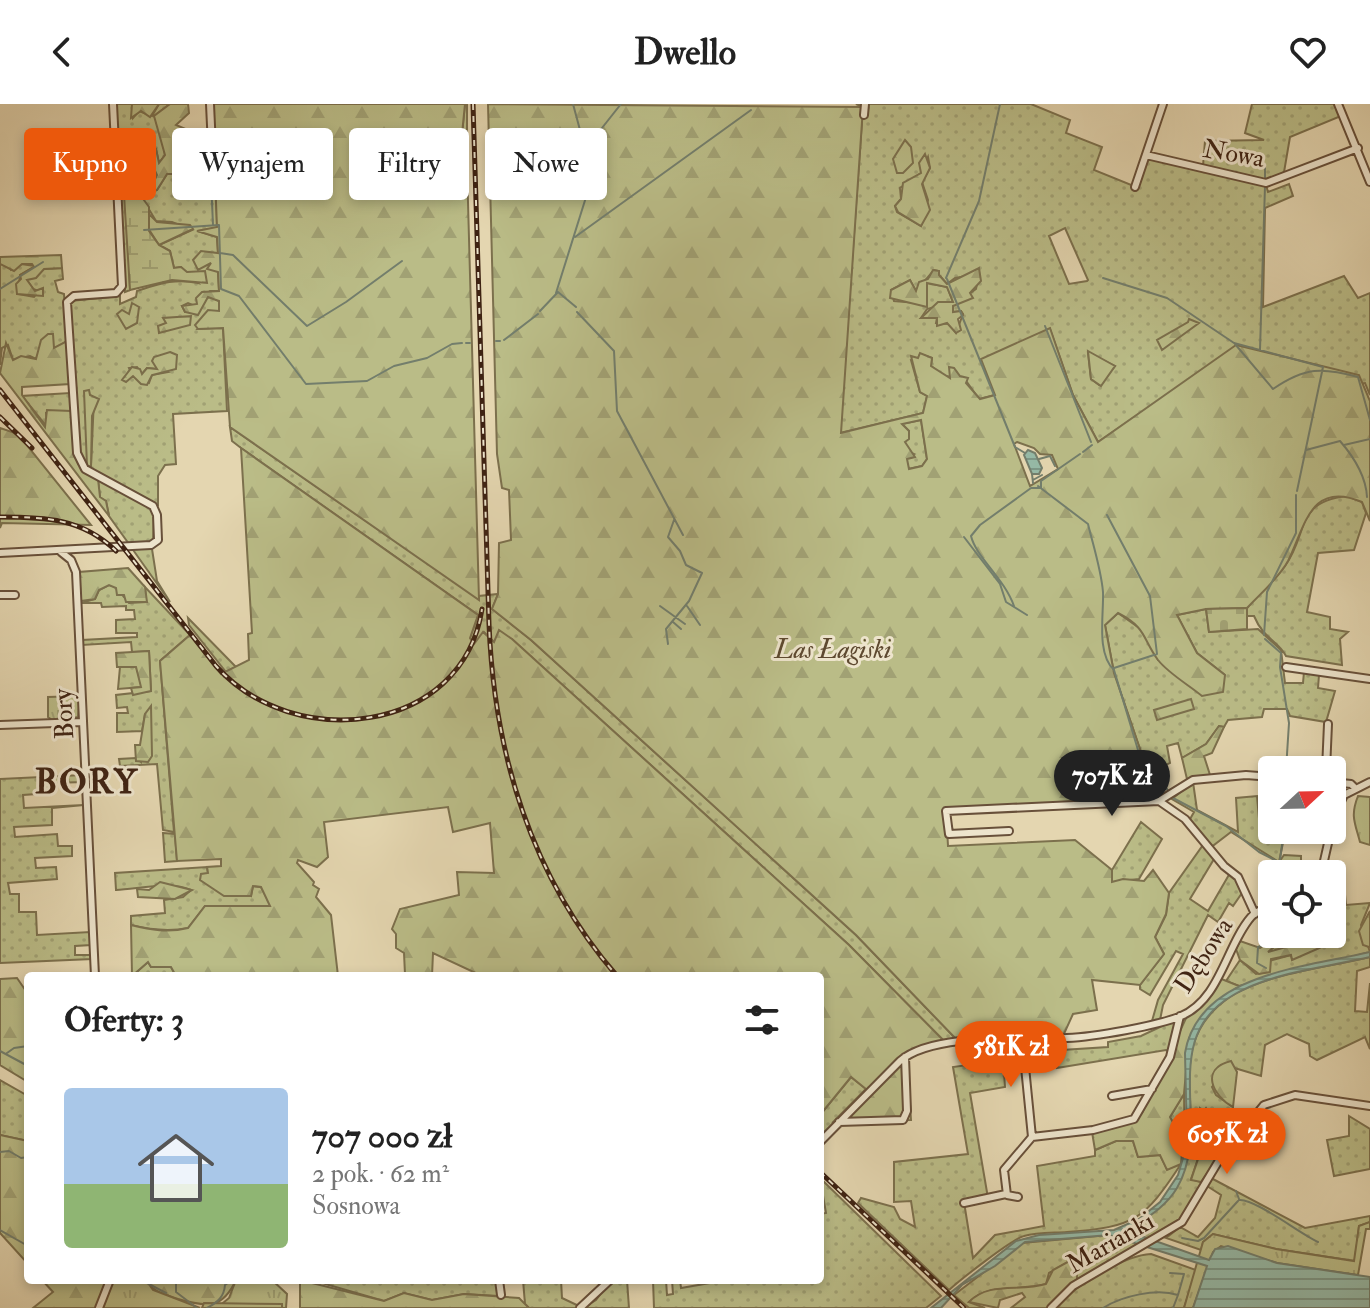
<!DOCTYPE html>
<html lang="pl">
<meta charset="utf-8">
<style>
body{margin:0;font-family:"IM FELL Double Pica",serif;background:#f6f6f6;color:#222;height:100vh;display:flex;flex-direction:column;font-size:30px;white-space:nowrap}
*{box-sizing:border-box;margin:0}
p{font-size:26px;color:#767676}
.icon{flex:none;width:44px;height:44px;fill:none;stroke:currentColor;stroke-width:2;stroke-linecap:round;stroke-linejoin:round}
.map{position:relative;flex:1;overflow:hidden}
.side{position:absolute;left:24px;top:868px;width:800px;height:312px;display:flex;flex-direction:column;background:#fff;border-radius:8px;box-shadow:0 4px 12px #0003}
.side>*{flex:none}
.banner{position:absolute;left:24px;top:24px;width:800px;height:72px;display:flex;gap:16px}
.needle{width:52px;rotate:68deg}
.controls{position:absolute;left:1258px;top:652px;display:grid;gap:16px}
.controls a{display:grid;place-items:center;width:88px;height:88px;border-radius:8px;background:#fff;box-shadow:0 4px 12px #0003;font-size:40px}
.price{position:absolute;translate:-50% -68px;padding:0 18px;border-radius:28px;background:#ea580c;color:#fff;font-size:26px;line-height:52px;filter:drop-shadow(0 2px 4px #0008)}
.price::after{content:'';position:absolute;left:50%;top:48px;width:24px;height:18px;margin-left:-12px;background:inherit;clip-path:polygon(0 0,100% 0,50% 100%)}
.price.on{background:#222;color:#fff}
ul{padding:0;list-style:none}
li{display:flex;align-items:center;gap:24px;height:200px;padding:0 40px}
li+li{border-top:2px solid #e0e0e0}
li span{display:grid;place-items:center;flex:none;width:224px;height:160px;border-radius:8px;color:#555}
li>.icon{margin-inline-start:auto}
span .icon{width:96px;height:96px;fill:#fffc;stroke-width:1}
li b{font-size:34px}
h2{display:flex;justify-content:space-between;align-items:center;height:96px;padding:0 40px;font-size:34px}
.chip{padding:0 28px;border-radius:8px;background:#fff;box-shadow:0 4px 12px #0003;font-size:28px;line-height:72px}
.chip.on{background:#ea580c;color:#fff}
header{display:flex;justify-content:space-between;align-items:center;height:104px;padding:0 40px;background:#fff;font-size:36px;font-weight:700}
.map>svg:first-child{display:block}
.grass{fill:url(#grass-dots);stroke:#7c704d;stroke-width:2;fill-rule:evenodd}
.forest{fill:url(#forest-firs);stroke:#7c704d;stroke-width:2;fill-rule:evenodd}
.wetland{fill:url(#wetland-marsh);stroke:#7c704d;stroke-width:2}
.cemetery{fill:url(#cemetery-stones);stroke:#7c704d;stroke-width:2}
.park{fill:url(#park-tufts);stroke:#7c704d;stroke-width:2}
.pitch{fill:#babc87;stroke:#7c704d;stroke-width:2}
.water{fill:url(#water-rules);stroke:#737e6c;stroke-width:2}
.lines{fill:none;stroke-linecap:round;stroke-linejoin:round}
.stream{stroke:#737e6c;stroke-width:2}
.minor-casing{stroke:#68503a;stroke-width:10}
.minor{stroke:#ede4cc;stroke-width:6}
.rail-casing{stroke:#3f2313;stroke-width:5}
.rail{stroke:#ede4cc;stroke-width:2;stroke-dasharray:6;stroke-linecap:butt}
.labels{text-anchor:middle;stroke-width:6;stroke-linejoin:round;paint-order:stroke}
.street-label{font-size:26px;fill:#3f2313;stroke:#ede4cc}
.park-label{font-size:26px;font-style:italic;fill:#5e4930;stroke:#ede4cc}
.district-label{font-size:34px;font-weight:bold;letter-spacing:2px;fill:#3f2313;stroke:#ede4cc}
</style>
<header><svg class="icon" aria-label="back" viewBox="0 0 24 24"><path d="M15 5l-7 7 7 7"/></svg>Dwello<svg class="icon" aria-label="heart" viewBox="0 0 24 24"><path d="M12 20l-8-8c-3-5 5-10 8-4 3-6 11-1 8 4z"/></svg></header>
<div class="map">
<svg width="1370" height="1204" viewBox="0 0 1370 1204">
<defs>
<pattern id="grass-dots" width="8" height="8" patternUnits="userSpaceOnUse" patternTransform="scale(2)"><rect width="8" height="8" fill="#babc87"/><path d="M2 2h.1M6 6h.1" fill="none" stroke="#a1a174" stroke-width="1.8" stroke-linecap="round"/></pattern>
<pattern id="forest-firs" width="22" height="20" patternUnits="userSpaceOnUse" patternTransform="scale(2)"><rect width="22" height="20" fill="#babc87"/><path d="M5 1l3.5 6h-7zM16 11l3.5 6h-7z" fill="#a1a174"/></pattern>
<pattern id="wetland-marsh" width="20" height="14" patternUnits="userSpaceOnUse" patternTransform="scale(2)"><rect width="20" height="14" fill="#babc87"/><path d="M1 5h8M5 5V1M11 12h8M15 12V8" fill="none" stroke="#a1a174"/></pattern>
<pattern id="cemetery-stones" width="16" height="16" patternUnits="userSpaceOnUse" patternTransform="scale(2)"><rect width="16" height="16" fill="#babc87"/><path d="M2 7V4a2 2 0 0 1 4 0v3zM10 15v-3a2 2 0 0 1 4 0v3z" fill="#a1a174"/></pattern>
<pattern id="park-tufts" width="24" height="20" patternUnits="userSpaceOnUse" patternTransform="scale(2)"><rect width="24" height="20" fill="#babc87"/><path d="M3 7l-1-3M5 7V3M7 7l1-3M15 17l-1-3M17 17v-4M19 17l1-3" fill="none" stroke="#a1a174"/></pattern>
<pattern id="water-rules" width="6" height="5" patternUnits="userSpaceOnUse" patternTransform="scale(2)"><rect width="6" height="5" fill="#96baa7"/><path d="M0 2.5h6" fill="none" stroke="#7c9787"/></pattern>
</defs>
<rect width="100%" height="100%" fill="#e4d6b0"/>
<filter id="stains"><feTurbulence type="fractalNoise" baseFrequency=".0025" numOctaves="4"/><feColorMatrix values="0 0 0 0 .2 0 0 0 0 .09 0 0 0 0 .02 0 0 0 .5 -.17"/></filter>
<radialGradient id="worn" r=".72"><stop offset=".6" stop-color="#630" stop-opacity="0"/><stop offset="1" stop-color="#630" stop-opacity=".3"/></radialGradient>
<path class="grass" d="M115 0H132L133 14 139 7 152 12 159 0H170L154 12 160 23 165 51 159 59 156 45V77L146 87 157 86 167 70 185 65 191 46 215 44 217 124 198 127 217 133 218 149 212 150 211 159 218 168 219 187H210L195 202 188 199 182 202 185 208C200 208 200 203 208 192L219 197V207L198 225 223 224 227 307 173 310 176 360 165 361 158 372V401L85 362 79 351 70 197 120 192V200L136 193 137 187C159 180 174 174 198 179L181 163 174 164 170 147 159 141 192 126 172 118 156 117 141 92 150 78 132 70 126 72 130 186 125 188ZM157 262 168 268 152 271 149 279 133 272 129 264 137 263 142 270 147 264 157 265ZM90 291 94 294 91 362 87 361Z
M465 0H467V62L460 51Z
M856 0H1031L1070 16 1066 29 1102 43 1094 66 1136 83 1148 51 1203 62 1205 37 1264 36 1245 29 1252 0H1336L1341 12 1290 33 1283 74 1266 81 1268 88 1289 80 1293 92 1265 104 1263 203 1344 172 1358 194 1370 189V291L1365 279 1145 306 1098 338 1073 291 1050 225 995 291 979 295 964 274 944 272 931 262 932 254 920 250 918 255 911 256 920 288 927 292 923 309 840 329 863 3ZM928 53 930 64 922 78 928 96 921 122 897 108 895 102 901 95 900 84 921 69ZM1065 124 1088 176 1087 177 1069 180 1049 132ZM934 166 939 167V171L947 180 955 174 979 170 976 185 953 202V208L961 207 963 210 956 229 949 220 936 219 937 214H921L927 205 953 198 947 183 927 179 925 189 917 199 894 197 891 186 910 176 916 187ZM1088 249 1115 262 1099 281 1091 275Z
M0 160H7L11 166 21 160 35 162 20 171 18 190 34 193 39 187 33 185 27 176 44 165 62 164 63 175 55 177 58 188 64 190 67 237 55 244 52 241 41 243 36 255 30 252 13 256 8 241 2 244 0 261Z
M70 289 71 307 46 309 47 323 22 292Z
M921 316 927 355 922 362 908 365 906 354 914 350 907 347 905 338 909 327 902 320Z
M230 323 479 495V492L498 490 492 505 531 536 856 831 958 937 946 939 849 841 512 535 499 530 494 538 484 528 475 541 470 534 478 511 241 344 232 337Z
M98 375 150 403 154 410 153 438 129 440 109 412 106 397 100 394Z
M1347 392 1362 398 1366 409 1354 446 1318 449 1307 508 1330 513V525L1348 528 1340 535 1342 561 1286 552C1278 536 1264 536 1254 512H1247V504C1259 490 1274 477 1285 462 1309 429 1294 398 1347 392Z
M131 443 152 445 157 477 170 498Z
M109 481 116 483 129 499 146 498 145 483 190 531 160 557 174 728 163 726 157 660 120 662 119 655 136 654 141 658 145 610 142 627 117 628V609H128L127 603 117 604 116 591 151 587 149 547 132 548 131 538 82 541V536L137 533V529H116V516L135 515 134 506H126V502L102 503 101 499H81L95 495 99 486Z
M1206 505 1209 528 1258 525 1281 546 1285 579H1303L1304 568 1319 571 1318 584 1335 587 1326 618 1290 612 1287 605H1264L1262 613 1228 616 1224 623 1219 622 1206 640 1182 654 1178 639 1167 642 1170 659 1157 665 1160 674 1126 683 1143 654 1114 569 1105 521 1118 509 1145 528 1158 556 1225 571 1197 549 1177 511Z
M188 514 236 563 226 568 189 521Z
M136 562 142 583 118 585 120 563Z
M83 671 84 678 51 679V689L23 691 24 704 84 701 52 704V721L14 723 15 733 57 730 58 742H72V752L35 754 36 764 56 763 57 775 8 779 10 790H19V808H36L37 831 90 828 91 841 75 842V851H92V855L0 859V675Z
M1193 678 1197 706 1238 728 1236 694 1257 692 1260 726 1285 729 1279 758 1231 728 1210 744 1189 717 1194 708 1172 695Z
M1141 718 1162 735 1139 775 1112 778V766Z
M163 729 175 730 177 757 165 758Z
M1203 741 1214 755 1190 795 1208 807 1230 769 1244 786 1233 802 1229 799 1218 818 1208 811 1163 901 1160 916 1152 917 1158 896 1183 850 1176 847 1150 891 1140 885V881L1164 850 1155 833 1166 811 1169 789Z
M207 763 208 769 251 792 253 782 261 783 271 802H205L188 824C168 828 151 826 131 821V812L165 809 164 796 183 793 191 786C171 777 139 785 116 786L115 769Z
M1338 770H1343L1346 801 1370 799 1361 821 1370 848 1239 882 1226 877 1240 856 1256 870 1269 868V857L1291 851 1292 855 1329 831 1267 849 1276 841 1275 835 1284 830H1332V791H1339Z
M1370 853V863L1357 867 1355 907 1367 908 1370 879V945L1365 933 1317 956 1310 952 1309 940 1287 930 1265 941 1261 972 1231 963 1212 983 1216 991 1233 1003 1234 1017 1224 1031 1206 1004 1199 1013V1052L1191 1075 1201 1078 1208 1069 1181 1115 1150 1136 1129 1129 1127 1126C1252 1053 1137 956 1230 893 1264 870 1329 863 1370 853Z
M148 858 151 863H171L176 872H132Z
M1177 915 1170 949 1166 946 1057 964 1062 946 1108 943V938L1141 932Z
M1003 956 1005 983 970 989 988 1094 964 1098 973 1154 995 1131 1044 1122 1037 1062 1095 1052V1046L1116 1037H1133L1138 1053 1160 1051 1167 1065 1181 1060C1144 1116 1135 1123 1067 1128 1053 1129 1037 1128 1024 1132 1012 1135 960 1176 949 1186L858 1099 861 1094 894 1103 900 1115 915 1123 911 1097 894 1098V1058L968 1050 953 963Z
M851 973 866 985 820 1036V1011Z
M0 976 28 992V1037L0 1031Z
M1184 990 1185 1050 1170 1013Z
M1349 1012 1370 1025V1065L1334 1072 1327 1036 1349 1032Z
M820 1074 941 1192 926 1204H654L653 1176H666L667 1191 673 1190 672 1176H680L681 1184 727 1176H820V1110L826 1109Z
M1211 1074 1305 1124 1370 1112V1118L1359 1122 1355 1157 1276 1145 1213 1130 1203 1138 1201 1146 1166 1134 1180 1123 1198 1133 1215 1114 1221 1091 1207 1082Z
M1109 1131 1142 1140 1066 1186 1077 1174V1161L1073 1155 1049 1169 1046 1180C1019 1188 990 1178 969 1198L985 1204H969L954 1191 1022 1139Z
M1151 1150 1196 1166 1184 1204H1056C1072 1183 1125 1151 1151 1150Z
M290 1176H498L499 1192 464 1190 432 1196 404 1189 384 1197 322 1179Z
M523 1176H561L562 1194 583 1204 596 1196 611 1176H627L629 1204H529L525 1200Z"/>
<path class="forest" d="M132 0H159L150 13 141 7 131 14Z
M170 0H188L189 9 176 21 190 27 191 51 182 70H167L157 86 148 90 157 71 147 50 156 45 159 59 165 51 154 12Z
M212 0H465L460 50 467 62 479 496 230 323 223 224 198 225 195 221 208 206 219 207V197L208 193 198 211 185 208 182 202 197 200 196 194 202 188 219 187 218 168 207 165 211 159 198 166 193 156 201 147 218 149 217 133 197 127 217 123Z
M488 0 863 3 841 329 923 309 927 292 920 288 911 252 918 254 920 249 932 254 931 262 950 274 949 263 954 264 960 272 968 274 966 279 980 295 995 291 981 255 1050 224 1073 291 1098 338 1236 241 1359 271 1370 297V417L1362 398C1310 376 1305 423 1288 457 1279 474 1260 490 1247 504L1206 505 1177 511 1197 549 1225 571 1223 588 1202 592C1189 581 1169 570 1158 556 1142 534 1147 524 1118 509L1105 521 1114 569 1143 654 1126 683 1116 684V698L946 706 948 742 1075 736 1112 766V778L1123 775 1144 777 1153 766 1169 789 1166 810 1155 833 1164 850 1140 881 1092 876 1097 906 1073 910 1063 932 1008 930 958 937 856 831 531 536 492 505 498 490 499 439 511 436 509 386 502 384 497 350ZM921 316 927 355 922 362 909 365 907 355 915 353 905 338 909 335V327L902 320ZM1017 338 1034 344 1040 350 1052 351 1058 365 1030 382 1014 340Z
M905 36 911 43 913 59 903 69H897L893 55Z
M925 50 930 64 922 80 930 106 921 122 898 108 895 102 901 95 903 79 921 69 919 59Z
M149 110 157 118 190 121 193 125 159 141 148 124Z
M61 151 62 164 44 165 36 174 27 176 35 187 43 184V192L17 190 16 180 21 175 20 171 34 163 32 160H22L14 167 0 160V153Z
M979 164 981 177 970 189 973 194 953 202V208L961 207 963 211 958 215 961 226 956 229 947 219 937 222V214H921L938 198H953L947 183 927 179V203L890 194 891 186 910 176 916 187 919 178 928 175 933 166 939 167V171L947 180Z
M132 199 139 203 137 219 126 225 117 210 122 206 129 210Z
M191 212 190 221 159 229 158 222 166 219 163 214Z
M1189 215 1199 219 1162 246 1157 236 1188 218Z
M48 230H53L54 244 67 237 70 280 22 283V291L45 323 47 306 71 307 78 360 98 375 100 393 106 397 109 412 0 269 6 239 13 256 21 252 36 255 41 236Z
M1088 247 1115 262 1101 282 1091 275Z
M170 248 177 251 176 265 152 271 147 281 141 280 133 272 126 278 122 276 132 263 140 265 142 270 147 264 157 265 152 257 154 253Z
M89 286 90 291 99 295 92 312 91 362H87L84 287Z
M0 324 18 330 91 421 2 419 0 424Z
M241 344 478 511 470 534 474 540 483 528 494 538 499 526 512 535 849 841 946 939 908 948 836 1019 833 1018 866 985 851 973 820 1011V872H482L433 849 432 872 405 870 404 849 396 844V830L392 825 400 805 459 791 457 768 494 769 490 719 453 728 448 703 324 718 328 753 317 763 298 756 297 759 314 778 313 781 319 785 316 793 331 811 338 872H176L171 863H151L148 858 132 872 131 821C151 826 168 829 188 824L205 802H270L261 783 253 782 251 792H224L200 776 201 770 208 769 207 763 221 762V755L177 757 160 557 190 531 221 570 249 556 248 530 252 529Z
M128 464 145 483 147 498H126L124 491H117L116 484 109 481 99 486 95 495 81 497 79 468Z
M149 547 151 587 133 591 131 584 141 583 136 563H117L116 549Z
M1191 595 1194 605 1157 616 1154 606Z
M151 602 152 652 148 658 136 657 135 641H140L145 610Z
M1219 622 1224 623 1212 649 1204 652 1210 671 1187 675 1182 654 1206 640Z
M1284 751 1301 752V761L1323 763 1319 770H1300L1279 758Z
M160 778 192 786 175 795 138 793 137 785 149 786Z
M1370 807V843H1369L1363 841 1359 827Z
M1329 831 1331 839 1292 856 1291 851 1271 855 1270 868 1259 870 1240 856 1236 845 1240 837 1260 844 1275 835 1276 841 1268 848Z
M17 874 28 890V978L0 961V875Z
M1219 874 1239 882 1208 905 1189 934 1184 990 1170 1013 1183 1037 1181 1060 1167 1066 1160 1051 1138 1053 1133 1037H1116L1095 1046 1092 1028 1131 1019 1142 1009 1187 912Z
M907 953 911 1016 844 1017Z
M1231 957 1237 968 1233 1003C1213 992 1199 965 1231 957Z
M1200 1004 1213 1012 1224 1031 1234 1017 1240 1022 1201 1078 1191 1076 1199 1052Z
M0 1031 28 1037V1160L0 1129Z
M1073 1155 1077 1161V1175L1049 1204H1011L1025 1193 1022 1189 1000 1196 998 1204 969 1198C989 1177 1019 1188 1046 1180L1053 1166Z
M42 1176H108L96 1204H33L53 1188Z
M236 1176C223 1204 209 1204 178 1195 164 1190 154 1188 145 1177Z
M300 1176 384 1197 404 1189 432 1196 464 1190 519 1194 529 1204H300Z"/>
<path class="wetland" d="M142 67 151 71 141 92 149 103V127L159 141 170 147 174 164 181 163 187 168 205 167 207 179 172 176 130 186 123 75Z"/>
<path class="cemetery" d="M1247 504V525L1209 528 1206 505Z"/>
<path class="park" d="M80 592 78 613 52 616 48 613V593Z
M1358 692 1370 693V741L1360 738C1355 719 1350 712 1358 692Z
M1370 1118V1125H1366L1358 1171 1277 1159 1221 1142 1213 1148 1193 1204H1184L1203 1138 1213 1130 1276 1145 1354 1157 1359 1122Z
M112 1176H146L153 1186 200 1204H101Z
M236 1176H272L287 1190 286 1204H217L229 1194Z"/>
<path class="pitch" d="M204 1199 282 1200V1204H202Z"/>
<path class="water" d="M1028 346 1035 349 1042 364 1039 370H1032L1024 351Z
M1370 848V853C1327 863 1274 868 1235 890 1155 934 1214 1021 1177 1084 1165 1104 1146 1114 1127 1127L1209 1156 1215 1145 1228 1142 1277 1159 1370 1173V1204H1193L1207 1162 1109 1131 1025 1138 995 1162 962 1181 941 1204H931L1016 1137 1039 1131 1114 1126 1139 1115 1160 1098 1178 1071 1187 1040 1185 949C1198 869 1308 863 1370 848Z"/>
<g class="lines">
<path class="stream" d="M573 0 580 26 596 41
M1265 78V63
M213 121 210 53 215 45
M144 126 219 121 221 185 239 192 306 280 367 277 394 262 427 254 452 240 462 239
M575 133 751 6
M220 149 233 151 307 222 346 198 402 157
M946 174 979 97 1000 0
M1103 174 1167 194 1234 239 1323 263 1297 387
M947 175 1015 343 1025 349
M0 185 43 158
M556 189 592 74 598 29 621 0
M540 207 558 188 576 203
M577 208 614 247 617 307 683 431
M1045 222 1091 338
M504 236 538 210
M496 237H500
M466 239H470
M1235 240 1273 285C1305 263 1322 263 1358 273L1370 316
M1260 246 1265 82
M1344 341 1370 335
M1306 346 1340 337C1353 352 1366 372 1367 393
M1083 348 1092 341
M1039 355 1050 352 1055 362
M1032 370 1033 379
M1033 376 1042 371
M1038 382 1088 420C1093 441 1101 465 1103 488 1104 510 1096 549 1114 566L1141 656 1151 659 1170 690
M1107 411 1150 492 1157 550 1114 564
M964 433 1000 480 1006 498 1027 511
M660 502 685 520
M687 502 700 521
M1014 502C1004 474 976 453 971 432L980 421 1031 384H1041V377L1080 350
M673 518 681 525
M1264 531 1267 488 1296 429V391
M1265 535 1281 549 1280 563 1289 619 1286 666
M668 540 666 525 689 497 702 469 686 461 680 447 668 433 674 416
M1173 694 1226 722 1259 748 1302 770
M1280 756 1284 726
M1266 864 1257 859 1258 843 1271 838 1272 820
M0 947 28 962
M7 949 14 944 28 942
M0 1048 9 1047 21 1054 28 1053
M1236 1087 1239 1095
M1239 1096C1254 1094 1299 1129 1318 1138
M0 1126 28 1142
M1182 1134 1198 1137 1204 1134 1238 1097
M142 1176H143
M176 1176V1188L197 1204
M145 1178 166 1189
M207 1204C218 1198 224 1193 225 1181L232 1176
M1103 1204C1122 1192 1156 1184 1178 1191L1184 1170 1170 1169
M1173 1204 1178 1191"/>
<g class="minor-casing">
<path id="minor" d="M1338 0 1370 78
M864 11 865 0
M207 48 212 43 210 0
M1146 51 1266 79 1358 44
M1135 83 1163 0
M61 448 71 456 76 468 95 872
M0 449 151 441 158 436 157 411 153 402 85 365 77 349 67 198 74 192 116 189 122 182 113 0
M0 491H15
M1286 563 1370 575
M0 621 83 618
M1326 666 1328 620
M1332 678 1351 680 1354 683
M1159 697 1185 715 1224 762 1238 773 1255 810
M1332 716 1344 691 1370 678
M1009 727 949 730 946 707 1159 697 1193 676 1246 671 1272 673
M1321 770 1331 726
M1112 992 1152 985
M839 1018 903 1016 907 1007 905 953
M1032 1033 1093 1026 1134 1015 1170 953 1180 912
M820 1038 900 957C934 928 1024 936 1067 934 1094 933 1157 922 1181 912 1220 896 1226 842 1251 813 1256 807 1265 804 1272 801
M1018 1093 1007 1091 1004 1066 1032 1033 1022 933
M964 1099 1006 1090
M499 1176 501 1191
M99 1204 110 1176
M580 1204 610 1176
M1051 1204 1073 1182 1182 1118 1218 1058 1264 1001 1295 991 1370 1002"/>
</g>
<use href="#minor" class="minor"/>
<g class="rail-casing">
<path id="rail" d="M473 0 489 520C494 649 531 773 617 872
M0 286 216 562C293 649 463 631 482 505
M0 313 32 344
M0 413C45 413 82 414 116 447
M820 1068 964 1204"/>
</g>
<use href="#rail" class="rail"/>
</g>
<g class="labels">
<g class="street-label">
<text transform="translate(1234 49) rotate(10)" y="9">Nowa</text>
<text transform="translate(63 610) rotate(-93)" y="9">Bory</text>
<text transform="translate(1203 851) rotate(-57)" y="9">Dębowa</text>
<text transform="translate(1110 1138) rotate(-30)" y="9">Marianki</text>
</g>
<g class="park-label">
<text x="833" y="554">Las Łagiski</text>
</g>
<g class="district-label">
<text x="87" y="689">BORY</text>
</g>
</g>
<rect width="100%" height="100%" filter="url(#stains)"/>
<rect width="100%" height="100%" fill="url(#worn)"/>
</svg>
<div class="controls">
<a><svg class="needle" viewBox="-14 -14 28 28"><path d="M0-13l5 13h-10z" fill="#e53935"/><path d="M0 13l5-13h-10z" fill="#767676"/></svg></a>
<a><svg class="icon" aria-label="locate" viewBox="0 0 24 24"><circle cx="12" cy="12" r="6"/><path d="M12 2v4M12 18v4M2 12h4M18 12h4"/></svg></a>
</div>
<b class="price on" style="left:1112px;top:714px">707K zł</b>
<b class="price" style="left:1011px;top:985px">581K zł</b>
<b class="price" style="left:1227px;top:1072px">605K zł</b>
<div class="banner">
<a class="chip on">Kupno</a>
<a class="chip">Wynajem</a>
<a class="chip">Filtry</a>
<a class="chip">Nowe</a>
</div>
<section class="side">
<h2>Oferty: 3<svg class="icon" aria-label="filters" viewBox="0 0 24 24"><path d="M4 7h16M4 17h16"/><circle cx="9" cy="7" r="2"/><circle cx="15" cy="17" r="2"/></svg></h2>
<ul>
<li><span style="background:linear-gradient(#a9c7e8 60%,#8fb573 0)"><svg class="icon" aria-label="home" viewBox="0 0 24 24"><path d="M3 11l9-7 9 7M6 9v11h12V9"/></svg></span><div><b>707 000 zł</b><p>2 pok. · 62 m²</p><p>Sosnowa</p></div></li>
</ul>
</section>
</div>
